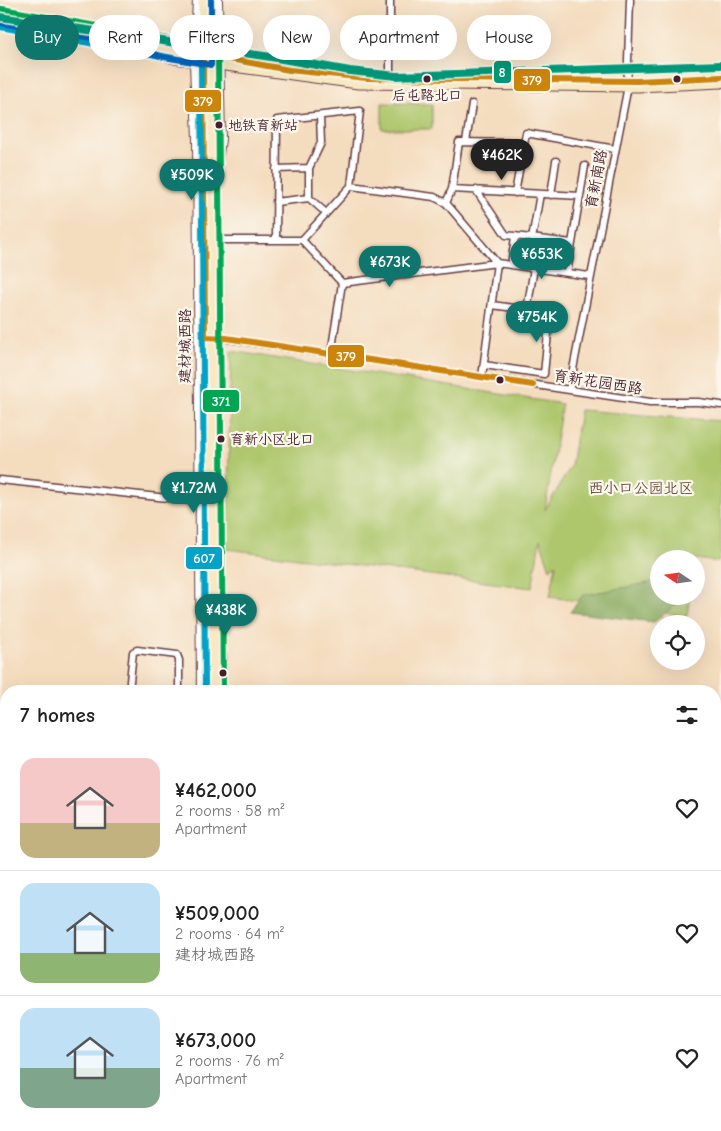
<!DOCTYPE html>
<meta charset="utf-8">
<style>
body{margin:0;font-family:"Comic Neue","LXGW WenKai TC",sans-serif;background:#f6f6f6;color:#222;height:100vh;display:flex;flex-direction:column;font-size:19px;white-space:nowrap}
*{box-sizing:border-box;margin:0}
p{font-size:16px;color:#767676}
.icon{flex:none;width:28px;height:28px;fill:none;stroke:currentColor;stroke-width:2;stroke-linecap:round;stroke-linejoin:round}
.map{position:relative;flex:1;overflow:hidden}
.sheet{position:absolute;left:0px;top:685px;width:721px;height:446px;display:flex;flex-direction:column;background:#fff;border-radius:20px 20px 0 0;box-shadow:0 5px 20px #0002}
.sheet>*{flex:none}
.banner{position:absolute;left:15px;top:15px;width:691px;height:45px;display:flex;gap:10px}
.needle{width:32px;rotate:283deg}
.tools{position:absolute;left:650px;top:550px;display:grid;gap:10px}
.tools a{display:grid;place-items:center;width:55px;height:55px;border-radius:50%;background:#fff;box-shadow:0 5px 20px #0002;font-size:25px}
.price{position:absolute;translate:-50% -42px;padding:0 11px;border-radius:18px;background:#0f766e;color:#fff;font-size:16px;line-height:32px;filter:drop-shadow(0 1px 2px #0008)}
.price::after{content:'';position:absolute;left:50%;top:30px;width:15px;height:11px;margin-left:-8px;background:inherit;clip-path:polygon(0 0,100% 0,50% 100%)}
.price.current{background:#222;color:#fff}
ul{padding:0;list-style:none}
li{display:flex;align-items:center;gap:15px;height:125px;padding:0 20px}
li+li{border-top:1px solid #e0e0e0}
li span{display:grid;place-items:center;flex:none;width:140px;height:100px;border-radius:15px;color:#555}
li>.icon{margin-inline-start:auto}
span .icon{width:60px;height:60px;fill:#fffc;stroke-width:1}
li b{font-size:21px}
h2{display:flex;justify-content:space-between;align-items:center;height:60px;padding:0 20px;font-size:21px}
.pill{padding:0 18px;border-radius:22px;background:#fff;box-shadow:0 5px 20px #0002;font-size:18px;line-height:45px}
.pill.current{background:#0f766e;color:#fff}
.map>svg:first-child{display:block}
.green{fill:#aec76d;stroke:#7c734c}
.forest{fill:#8aac60;stroke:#6a6646}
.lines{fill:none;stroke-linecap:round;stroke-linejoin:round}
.minor-casing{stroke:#643b41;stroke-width:9}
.tertiary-casing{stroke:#643b41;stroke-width:10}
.secondary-casing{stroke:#643b41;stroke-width:11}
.minor{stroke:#fff;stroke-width:6}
.tertiary{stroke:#fff;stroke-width:8}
.secondary{stroke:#f8e8c3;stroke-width:9}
.bus-1-casing{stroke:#fbf7ec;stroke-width:10}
.bus-2-casing{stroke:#fbf7ec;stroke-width:10}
.bus-3-casing{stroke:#fbf7ec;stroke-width:10}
.bus-4-casing{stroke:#fbf7ec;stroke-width:10}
.bus-1{stroke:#cc840b;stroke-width:6}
.bus-2{stroke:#04a2c6;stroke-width:6}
.bus-3{stroke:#00a651;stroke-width:6}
.bus-4{stroke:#0065bd;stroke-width:6}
.metro-1-casing{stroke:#fbf7ec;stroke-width:11}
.metro-1{stroke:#00997a;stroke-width:8}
.bus-dot{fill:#4a1f2b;stroke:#fbf7ec;stroke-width:2}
.labels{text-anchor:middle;stroke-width:4.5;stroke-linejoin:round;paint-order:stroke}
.bus-label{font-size:14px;fill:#4a1f2b;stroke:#fbf7ec;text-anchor:start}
.street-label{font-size:15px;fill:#4a1f2b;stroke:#fbf7ec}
.park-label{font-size:15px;fill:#68513f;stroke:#fbf7ec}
.line-badge{stroke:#fbf7ec;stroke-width:2}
.badge-label{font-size:14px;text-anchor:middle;font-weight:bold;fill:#fff}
</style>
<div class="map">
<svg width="721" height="1131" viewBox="0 0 721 1131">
<rect width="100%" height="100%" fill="#fbf7ec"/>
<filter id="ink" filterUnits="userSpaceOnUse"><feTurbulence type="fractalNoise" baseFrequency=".02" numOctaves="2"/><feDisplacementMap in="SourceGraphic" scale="10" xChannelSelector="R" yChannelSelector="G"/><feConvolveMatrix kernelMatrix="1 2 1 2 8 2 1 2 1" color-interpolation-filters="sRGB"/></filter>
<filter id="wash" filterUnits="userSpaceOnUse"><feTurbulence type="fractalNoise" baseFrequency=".0096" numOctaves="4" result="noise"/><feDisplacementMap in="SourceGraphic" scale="20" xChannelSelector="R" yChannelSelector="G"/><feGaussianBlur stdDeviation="1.12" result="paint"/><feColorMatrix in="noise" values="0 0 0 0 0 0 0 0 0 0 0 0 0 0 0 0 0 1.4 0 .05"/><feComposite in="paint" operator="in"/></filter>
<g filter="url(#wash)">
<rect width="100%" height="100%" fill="#f4dcbe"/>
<path class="green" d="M382 103 432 104V129H382Z
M231 351 562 404 545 510 571 466 580 410 721 421V552L718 562 696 559H659V596H690L687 616 550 597 556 564 550 569 540 540 532 588 227 549Z"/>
<path class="forest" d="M659 581V596H679L677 604 654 622 570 612 583 595Z"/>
</g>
<g filter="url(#ink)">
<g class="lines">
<g class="minor-casing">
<path id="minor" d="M390 0V79
M466 142 472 104
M309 168 321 143 320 116
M452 189 459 142 524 143
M476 190 506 235 572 243
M515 193 526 133 615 149
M551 195 556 161
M309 198 326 213
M276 202 309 198V168L276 169
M446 203 452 189 580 196
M532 239 540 194
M215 240H302L342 283 497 263 482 377
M276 240 277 120 360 111 351 186
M302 240 351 186 434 197 446 203 497 263 589 276
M511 265 515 237
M567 273 585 166
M527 310 534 268
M215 337 650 402H698L721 405
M331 354 342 283
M484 365 544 374 550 313 492 305
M569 390 627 91 630 0
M0 480 205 502
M129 691 133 652 137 650 177 655 179 660V691
M0 795 6 796
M715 798 721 799
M0 1024 6 1025"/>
</g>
<g class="tertiary-casing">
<path id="tertiary" d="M197 0 194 63 197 138 201 691
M218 0 221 139 218 163 220 639 223 657 222 691
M269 1125 272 1131
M294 1125 297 1131"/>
</g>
<g class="secondary-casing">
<path id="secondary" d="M203 0 208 691
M211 0 214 691
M0 23 104 40 174 59 358 84 638 87 721 83
M122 40C212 56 304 78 396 79
M278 1125 282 1131
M287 1125 291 1131"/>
</g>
<use href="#minor" class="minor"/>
<use href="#tertiary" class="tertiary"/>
<use href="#secondary" class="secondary"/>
<g class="bus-1-casing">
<path id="bus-1" d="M533 385 226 338 205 337 203 54 289 70 367 78 637 81 721 77"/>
</g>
<g class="bus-2-casing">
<path id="bus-2" d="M0 27 201 63 205 691"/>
</g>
<g class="bus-3-casing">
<path id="bus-3" d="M2 9 212 47 218 53 223 691"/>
</g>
<g class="bus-4-casing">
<path id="bus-4" d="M0 23 104 40 164 57 211 65V0"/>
</g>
<use href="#bus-1" class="bus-1"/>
<use href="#bus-2" class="bus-2"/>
<use href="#bus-3" class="bus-3"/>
<use href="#bus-4" class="bus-4"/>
<g class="metro-1-casing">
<path id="metro-1" d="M0 17 271 57 350 71 396 76 721 65"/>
</g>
<use href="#metro-1" class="metro-1"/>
</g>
</g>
<g class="bus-dot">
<circle cx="427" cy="79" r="4.5"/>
<circle cx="677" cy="79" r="4.5"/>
<circle cx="219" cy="125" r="4.5"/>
<circle cx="500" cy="380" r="4.5"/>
<circle cx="221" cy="439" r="4.5"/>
<circle cx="223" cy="673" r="4.5"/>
</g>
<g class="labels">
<g class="bus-label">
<text x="427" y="100" text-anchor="middle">后屯路北口</text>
<text x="228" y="130">地铁育新站</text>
<text x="230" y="444">育新小区北口</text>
</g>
<g class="street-label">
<text transform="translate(596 179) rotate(-79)" y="5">育新南路</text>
<text transform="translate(185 346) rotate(-90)" y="5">建材城西路</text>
<text transform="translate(598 382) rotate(9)" y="5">育新花园西路</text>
</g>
<g class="park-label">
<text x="641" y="493">西小口公园北区</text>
</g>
</g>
<g class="line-badge">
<rect x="493" y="60" width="19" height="24" rx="5" fill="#00997a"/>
<rect x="513" y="68" width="38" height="24" rx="5" fill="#cc840b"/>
<rect x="184" y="89" width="38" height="24" rx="5" fill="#cc840b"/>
<rect x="327" y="344" width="38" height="24" rx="5" fill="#cc840b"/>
<rect x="202" y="389" width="38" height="24" rx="5" fill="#00a651"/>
<rect x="185" y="546" width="38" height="24" rx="5" fill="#04a2c6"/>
</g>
<g class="badge-label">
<text x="502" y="77">8</text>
<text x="532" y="85">379</text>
<text x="203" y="106">379</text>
<text x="346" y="361">379</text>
<text x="221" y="406">371</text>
<text x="204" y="563">607</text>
</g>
</svg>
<div class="tools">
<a><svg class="needle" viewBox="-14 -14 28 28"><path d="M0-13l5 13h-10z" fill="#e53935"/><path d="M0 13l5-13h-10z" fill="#767676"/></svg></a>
<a><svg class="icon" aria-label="locate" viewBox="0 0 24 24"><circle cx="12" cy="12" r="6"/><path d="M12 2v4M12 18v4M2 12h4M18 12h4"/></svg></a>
</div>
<b class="price current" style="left:502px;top:181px">¥462K</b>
<b class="price" style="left:192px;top:201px">¥509K</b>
<b class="price" style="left:542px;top:280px">¥653K</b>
<b class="price" style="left:390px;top:288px">¥673K</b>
<b class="price" style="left:537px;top:343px">¥754K</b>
<b class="price" style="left:194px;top:514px">¥1.72M</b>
<b class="price" style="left:226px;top:636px">¥438K</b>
<div class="banner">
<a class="pill current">Buy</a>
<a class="pill">Rent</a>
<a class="pill">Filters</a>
<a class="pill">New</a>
<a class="pill">Apartment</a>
<a class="pill">House</a>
</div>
<section class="sheet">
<h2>7 homes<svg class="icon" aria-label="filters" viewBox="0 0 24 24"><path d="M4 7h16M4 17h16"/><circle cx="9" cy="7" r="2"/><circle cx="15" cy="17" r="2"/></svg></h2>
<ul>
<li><span style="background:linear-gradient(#f6c9c9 65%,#c2b280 0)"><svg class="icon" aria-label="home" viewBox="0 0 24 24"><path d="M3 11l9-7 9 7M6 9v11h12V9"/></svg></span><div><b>¥462,000</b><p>2 rooms · 58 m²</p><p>Apartment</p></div><svg class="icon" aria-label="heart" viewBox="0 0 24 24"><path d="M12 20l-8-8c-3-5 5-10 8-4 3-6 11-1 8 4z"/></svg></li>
<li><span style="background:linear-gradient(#bfe0f5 70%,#8fb573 0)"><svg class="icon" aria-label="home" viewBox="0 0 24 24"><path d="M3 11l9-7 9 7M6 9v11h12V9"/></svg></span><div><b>¥509,000</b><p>2 rooms · 64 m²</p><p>建材城西路</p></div><svg class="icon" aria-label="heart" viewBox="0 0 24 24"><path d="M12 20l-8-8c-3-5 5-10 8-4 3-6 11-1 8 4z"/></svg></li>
<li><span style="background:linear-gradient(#bfe0f5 60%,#7fa58c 0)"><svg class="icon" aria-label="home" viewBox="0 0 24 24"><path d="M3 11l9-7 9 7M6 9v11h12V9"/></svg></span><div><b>¥673,000</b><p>2 rooms · 76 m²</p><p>Apartment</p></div><svg class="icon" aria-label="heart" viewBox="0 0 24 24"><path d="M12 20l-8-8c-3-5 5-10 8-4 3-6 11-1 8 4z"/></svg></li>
</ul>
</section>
</div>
